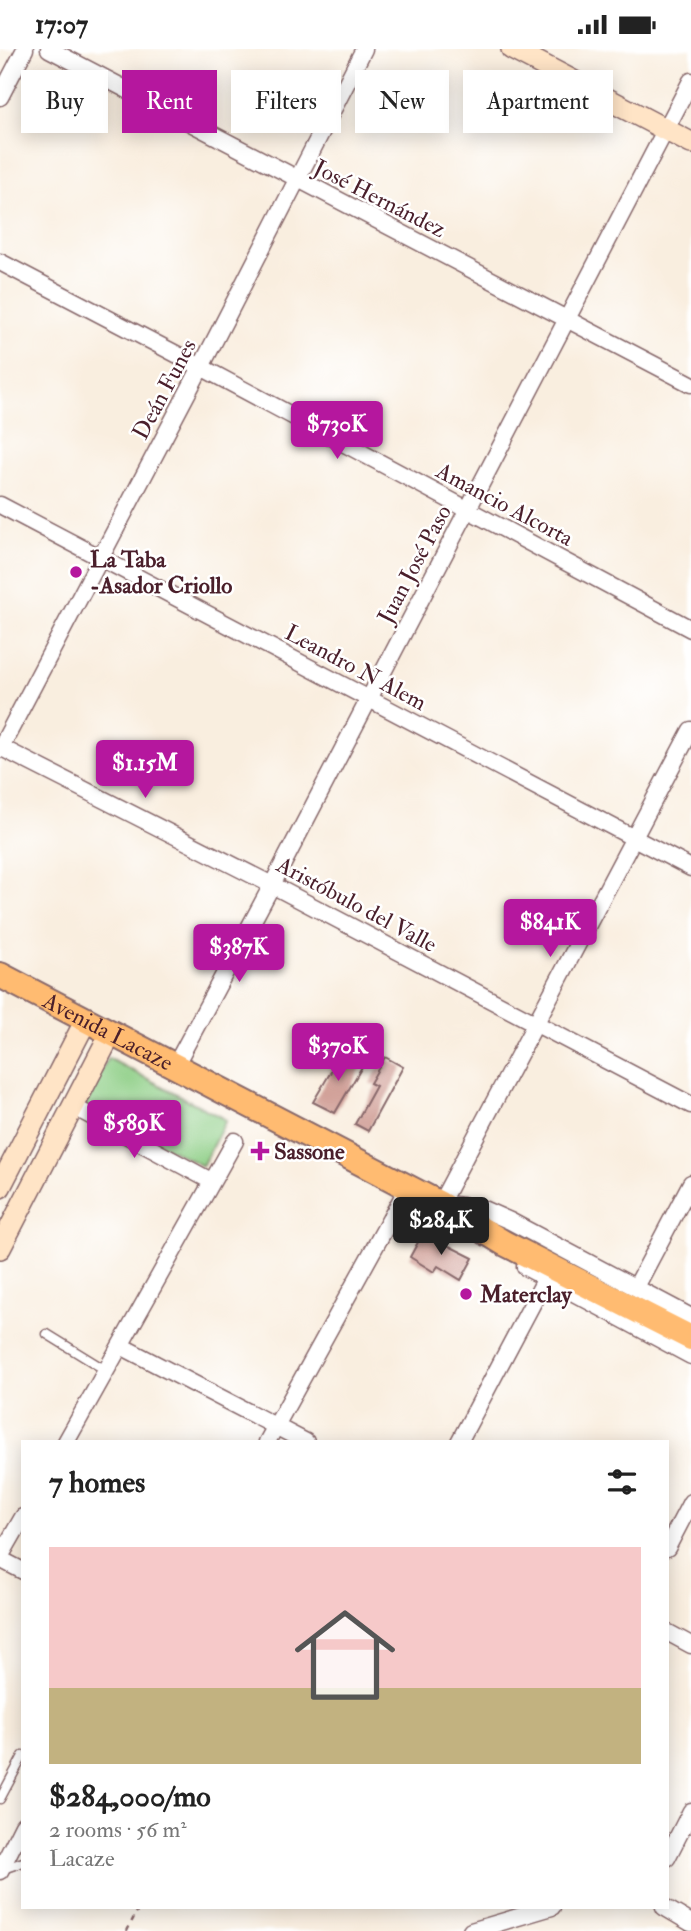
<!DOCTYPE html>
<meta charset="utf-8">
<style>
body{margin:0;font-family:"IM FELL Double Pica",serif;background:#f2f2f2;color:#222;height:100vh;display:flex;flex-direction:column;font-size:26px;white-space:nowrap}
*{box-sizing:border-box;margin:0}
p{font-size:23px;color:#767676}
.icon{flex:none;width:38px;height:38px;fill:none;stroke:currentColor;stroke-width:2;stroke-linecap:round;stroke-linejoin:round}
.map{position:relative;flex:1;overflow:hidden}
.drawer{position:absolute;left:21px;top:1391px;width:648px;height:469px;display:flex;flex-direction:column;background:#fff;border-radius:0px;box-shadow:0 4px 18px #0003}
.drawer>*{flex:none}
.guide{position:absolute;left:21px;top:21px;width:649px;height:63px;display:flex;gap:14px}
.price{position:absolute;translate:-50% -60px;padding:0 16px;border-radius:7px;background:#b5179e;color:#fff;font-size:23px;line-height:46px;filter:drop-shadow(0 2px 4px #0008)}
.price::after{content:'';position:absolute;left:50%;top:42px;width:21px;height:16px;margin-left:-10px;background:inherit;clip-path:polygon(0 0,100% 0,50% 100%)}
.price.current{background:#222;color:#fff}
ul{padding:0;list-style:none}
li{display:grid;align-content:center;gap:14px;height:371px;padding:0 28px}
li span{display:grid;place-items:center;height:217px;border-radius:0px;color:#555}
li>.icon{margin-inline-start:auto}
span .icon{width:126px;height:126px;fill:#fffc;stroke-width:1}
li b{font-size:30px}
h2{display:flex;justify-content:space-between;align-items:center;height:84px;padding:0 28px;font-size:30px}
.chip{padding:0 24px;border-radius:0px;background:#fff;box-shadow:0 4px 18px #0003;font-size:24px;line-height:63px}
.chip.current{background:#b5179e;color:#fff}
.status{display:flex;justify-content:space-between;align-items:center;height:49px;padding:0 35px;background:#fff;direction:ltr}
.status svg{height:19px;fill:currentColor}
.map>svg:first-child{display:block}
.green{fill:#8fcf87;stroke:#6c7759;stroke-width:2}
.building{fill:#cf9b93}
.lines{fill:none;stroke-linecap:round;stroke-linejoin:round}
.lane-casing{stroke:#87676a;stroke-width:11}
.street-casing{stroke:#87676a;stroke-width:19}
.secondary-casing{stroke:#87676a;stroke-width:24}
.primary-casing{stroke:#87676a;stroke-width:28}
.path{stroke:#87676a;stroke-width:2.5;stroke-dasharray:5 5;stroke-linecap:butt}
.lane{stroke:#fff;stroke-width:8}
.street{stroke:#fff;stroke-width:16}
.secondary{stroke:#ffe4c6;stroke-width:21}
.primary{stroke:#ffbb71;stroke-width:24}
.poi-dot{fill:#b5179e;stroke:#fff;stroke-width:2.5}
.labels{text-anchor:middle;stroke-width:5;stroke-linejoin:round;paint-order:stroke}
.street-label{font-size:23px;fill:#4a1f2b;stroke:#fff}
.poi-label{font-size:23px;font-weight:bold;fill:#4a1f2b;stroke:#fff;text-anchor:start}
</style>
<div class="status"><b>17:07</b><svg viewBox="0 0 49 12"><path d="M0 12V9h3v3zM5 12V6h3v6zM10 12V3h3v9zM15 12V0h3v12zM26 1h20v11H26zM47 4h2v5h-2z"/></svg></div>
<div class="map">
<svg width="691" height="1882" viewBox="0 0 691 1882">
<rect width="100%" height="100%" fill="#fff"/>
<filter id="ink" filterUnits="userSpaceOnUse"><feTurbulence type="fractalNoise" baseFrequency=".0143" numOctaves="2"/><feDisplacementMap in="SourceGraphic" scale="14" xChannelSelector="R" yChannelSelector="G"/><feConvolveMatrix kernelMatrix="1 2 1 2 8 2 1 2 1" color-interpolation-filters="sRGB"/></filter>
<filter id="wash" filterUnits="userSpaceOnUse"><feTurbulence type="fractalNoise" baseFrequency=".00686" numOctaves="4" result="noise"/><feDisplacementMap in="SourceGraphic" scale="28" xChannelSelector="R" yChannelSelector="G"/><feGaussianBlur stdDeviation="1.57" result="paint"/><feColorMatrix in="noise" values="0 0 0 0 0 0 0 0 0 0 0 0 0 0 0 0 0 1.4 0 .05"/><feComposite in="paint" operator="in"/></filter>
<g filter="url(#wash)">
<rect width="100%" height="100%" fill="#f9eedf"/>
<path class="green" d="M108 1009 226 1071 202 1117 84 1055Z"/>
<g id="blocks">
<path class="building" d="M342 1004 363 1016 335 1064 313 1053Z
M385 1008 403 1018 368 1082 355 1075 376 1037 370 1034Z
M423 1184 473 1209 461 1231 438 1217 434 1223 410 1208Z"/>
</g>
</g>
<g filter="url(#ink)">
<use href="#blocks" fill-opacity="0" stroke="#87676a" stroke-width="2"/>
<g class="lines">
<g class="lane-casing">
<path id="lane" d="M47 1285 107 1322
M0 1750 23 1707
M3 1820 23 1813"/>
</g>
<g class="street-casing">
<path id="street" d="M49 0 691 335
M0 48 25 0
M0 213 201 318 691 580
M0 456 691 819
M0 698 272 836 691 1056
M0 700 201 318 364 0
M175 1017 272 836 691 32
M74 1058 211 1132
M440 1155 691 681
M446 1155 483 1160 510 1172 691 1268
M525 1218 691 1307
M636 1238 691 1134
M121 1297 306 1393
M66 1393 235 1092
M267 1393 408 1138
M459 1393 546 1229
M667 1499 691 1453
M0 1508 23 1468
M0 1510 23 1522
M667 1583 691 1596
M667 1809 691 1762
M0 1822 23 1776
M664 1858 691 1874
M471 1882 552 1858"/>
</g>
<g class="secondary-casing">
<path id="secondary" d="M512 0 691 94
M0 1138 86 971
M0 1199 111 984"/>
</g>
<g class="primary-casing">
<g id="primary">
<path id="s1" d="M0 926 440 1155 504 1194 691 1289"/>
</g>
</g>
<path class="path" d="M127 1882 139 1858"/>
<use href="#lane" class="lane"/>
<use href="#street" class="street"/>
<use href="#secondary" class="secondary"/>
<use href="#primary" class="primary"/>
</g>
</g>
<g class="poi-dot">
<circle cx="76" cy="523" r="7"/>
<path d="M256.5 1091.5h7v7h7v7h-7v7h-7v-7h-7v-7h7z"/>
<circle cx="466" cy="1245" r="7"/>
</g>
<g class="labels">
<g class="street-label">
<text transform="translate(380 149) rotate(27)" y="8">José Hernández</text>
<text transform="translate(164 340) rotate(-62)" y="8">Deán Funes</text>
<text transform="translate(505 455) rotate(28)" y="8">Amancio Alcorta</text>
<text transform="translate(414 515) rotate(-62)" y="8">Juan José Paso</text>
<text transform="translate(356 618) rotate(28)" y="8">Leandro N Alem</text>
<text transform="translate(357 855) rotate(28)" y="8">Aristóbulo del Valle</text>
<text dy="8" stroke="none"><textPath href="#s1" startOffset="122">Avenida Lacaze</textPath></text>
</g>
<g class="poi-label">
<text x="90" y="518">La Taba<tspan x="90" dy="26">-Asador Criollo</tspan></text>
<text x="274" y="1110">Sassone</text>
<text x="480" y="1253">Materclay</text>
</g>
</g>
</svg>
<b class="price" style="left:337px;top:412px">$730K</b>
<b class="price" style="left:145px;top:751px">$1.15M</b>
<b class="price" style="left:550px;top:910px">$841K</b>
<b class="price" style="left:239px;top:935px">$387K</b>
<b class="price" style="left:338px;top:1034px">$370K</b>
<b class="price" style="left:134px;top:1111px">$589K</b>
<b class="price current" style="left:441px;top:1208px">$284K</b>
<div class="guide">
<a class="chip">Buy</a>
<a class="chip current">Rent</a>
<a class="chip">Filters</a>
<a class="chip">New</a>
<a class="chip">Apartment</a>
</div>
<section class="drawer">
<h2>7 homes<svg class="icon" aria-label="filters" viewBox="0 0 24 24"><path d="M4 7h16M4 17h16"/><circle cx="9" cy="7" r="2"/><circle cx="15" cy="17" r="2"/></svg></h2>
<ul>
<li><span style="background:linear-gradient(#f6c9c9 65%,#c2b280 0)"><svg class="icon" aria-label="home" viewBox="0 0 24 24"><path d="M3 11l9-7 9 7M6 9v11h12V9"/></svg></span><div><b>$284,000/mo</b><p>2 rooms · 56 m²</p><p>Lacaze</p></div></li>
</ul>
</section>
</div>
